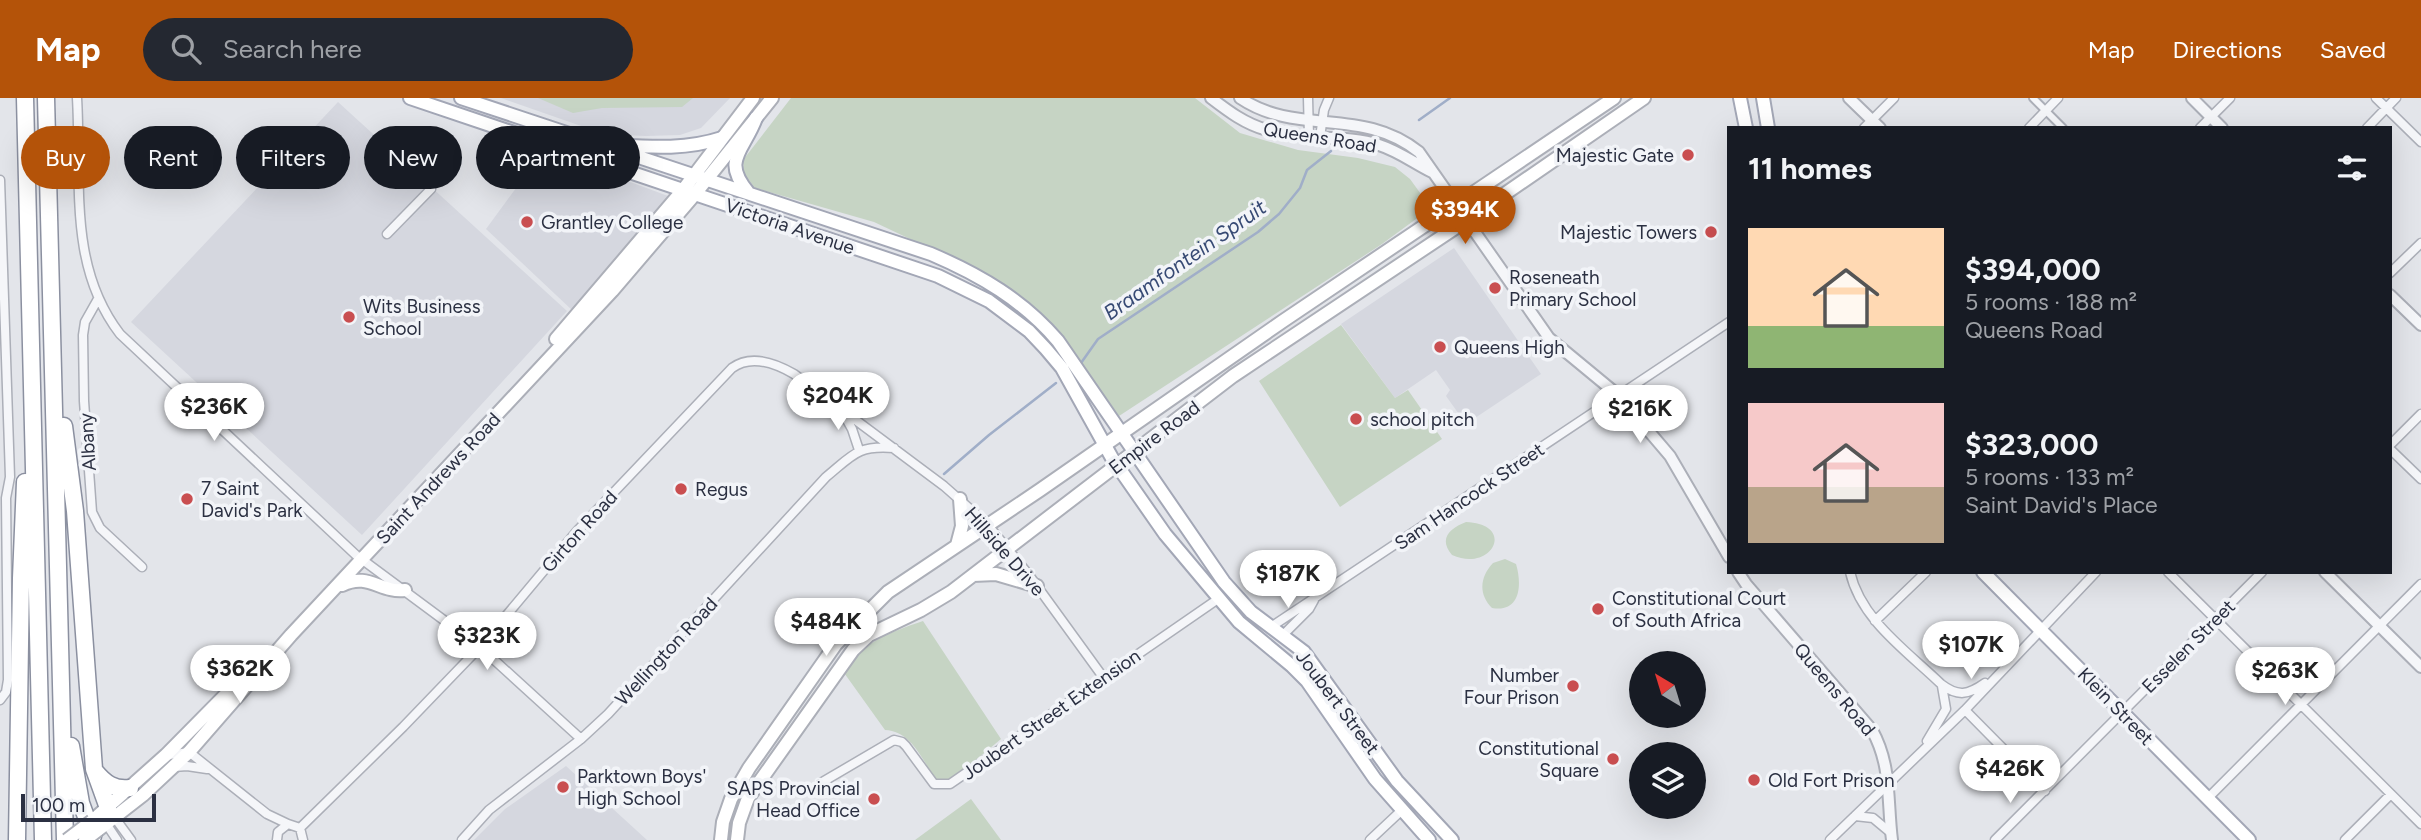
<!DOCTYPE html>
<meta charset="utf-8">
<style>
body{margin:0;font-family:Figtree,sans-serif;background:#242831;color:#f1f3f6;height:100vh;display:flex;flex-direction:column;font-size:26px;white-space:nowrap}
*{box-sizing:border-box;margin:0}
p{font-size:23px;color:#9ea1a6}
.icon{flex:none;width:38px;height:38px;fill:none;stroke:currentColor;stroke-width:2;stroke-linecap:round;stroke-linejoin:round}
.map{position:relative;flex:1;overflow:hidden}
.details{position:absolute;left:1727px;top:28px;width:665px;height:448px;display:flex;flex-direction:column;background:#171b24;border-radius:0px;box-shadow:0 7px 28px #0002}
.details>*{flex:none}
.hud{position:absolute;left:21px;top:28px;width:665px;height:63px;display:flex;gap:14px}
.needle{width:46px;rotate:322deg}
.buttons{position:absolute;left:1629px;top:553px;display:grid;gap:14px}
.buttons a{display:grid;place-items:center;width:77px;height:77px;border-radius:50%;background:#171b24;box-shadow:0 7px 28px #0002;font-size:35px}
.scale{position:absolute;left:21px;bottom:18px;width:135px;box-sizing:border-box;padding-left:7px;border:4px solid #2b3042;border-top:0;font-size:19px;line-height:24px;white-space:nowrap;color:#2b3042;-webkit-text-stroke:5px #f2f4f8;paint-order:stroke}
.price{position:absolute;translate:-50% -60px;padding:0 16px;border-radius:24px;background:#fff;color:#222;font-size:23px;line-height:46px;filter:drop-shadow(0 2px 4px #0008)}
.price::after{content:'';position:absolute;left:50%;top:42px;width:21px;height:16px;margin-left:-10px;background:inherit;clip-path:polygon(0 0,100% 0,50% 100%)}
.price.active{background:#b45309;color:#fff}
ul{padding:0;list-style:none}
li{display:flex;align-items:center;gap:21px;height:175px;padding:0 21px}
li span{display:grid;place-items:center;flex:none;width:196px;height:140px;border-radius:0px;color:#555}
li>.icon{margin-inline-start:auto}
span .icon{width:84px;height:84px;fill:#fffc;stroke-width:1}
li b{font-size:30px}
h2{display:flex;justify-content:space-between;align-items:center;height:84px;padding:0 21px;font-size:30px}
.chip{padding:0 24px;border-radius:32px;background:#171b24;box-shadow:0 7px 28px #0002;font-size:24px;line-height:63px}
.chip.active{background:#b45309;color:#fff}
header{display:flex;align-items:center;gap:42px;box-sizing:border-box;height:98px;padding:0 35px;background:#b45309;color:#fff}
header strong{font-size:33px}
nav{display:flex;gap:38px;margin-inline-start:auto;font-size:24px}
.search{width:490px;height:63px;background:#242831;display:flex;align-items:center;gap:18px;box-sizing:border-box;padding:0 24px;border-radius:38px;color:#9ea1a6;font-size:26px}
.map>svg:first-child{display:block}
.built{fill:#d5d7df}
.green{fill:#c6d4c4}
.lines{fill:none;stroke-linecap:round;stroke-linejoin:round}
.stream{stroke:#a0aec8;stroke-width:2.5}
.pedestrian-casing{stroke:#acafb8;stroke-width:10}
.minor-casing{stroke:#acafb8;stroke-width:11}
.tertiary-casing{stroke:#acafb8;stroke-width:14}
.secondary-casing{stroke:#acafb8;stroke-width:16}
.primary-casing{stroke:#a3a7b6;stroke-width:16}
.motorway-casing{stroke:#8b90a0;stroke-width:19}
.pedestrian{stroke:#f5f6f9;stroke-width:6}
.minor{stroke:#f5f6f9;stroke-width:8}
.tertiary{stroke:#f5f6f9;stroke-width:10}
.secondary{stroke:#fff;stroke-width:12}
.primary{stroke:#fff;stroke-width:12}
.motorway{stroke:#fff;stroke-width:16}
.secondary-bridge-casing{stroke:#acafb8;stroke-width:16;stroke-linecap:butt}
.secondary-bridge{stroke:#fff;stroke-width:12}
.poi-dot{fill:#c94e50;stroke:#f2f4f8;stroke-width:2.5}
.labels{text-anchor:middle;stroke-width:7;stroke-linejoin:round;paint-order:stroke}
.street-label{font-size:19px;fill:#2b3042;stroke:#f2f4f8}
.poi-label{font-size:19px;fill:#2b3042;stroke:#f2f4f8;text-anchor:start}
.water-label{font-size:21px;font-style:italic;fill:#374a74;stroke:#f2f4f8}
</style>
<header>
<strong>Map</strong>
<div class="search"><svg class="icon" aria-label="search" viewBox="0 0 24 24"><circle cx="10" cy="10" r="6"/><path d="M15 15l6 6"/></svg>Search here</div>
<nav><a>Map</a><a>Directions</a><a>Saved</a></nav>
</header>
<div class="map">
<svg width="2421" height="742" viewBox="0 0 2421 742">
<rect width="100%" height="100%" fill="#e3e5ea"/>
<path class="built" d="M501 0H730L701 30 680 37 646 38 604 36Z
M338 4 567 213 362 437 131 224Z
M544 52 668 98 573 213 486 131Z
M1454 150 1541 276 1466 326 1446 298 1450 292 1436 272 1395 300 1341 226Z
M566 668 647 742H474L505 711Z"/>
<path class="green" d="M538 0H693L682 9 602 10 573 15Z
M791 0H1195L1240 35 1298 52 1358 60 1395 69 1410 81 1431 110 1382 146 1119 318 1054 227 980 174 874 124 755 90 744 76 743 62Z
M1341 227 1395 300 1408 292 1442 341 1340 409 1259 283Z
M1466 424C1517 426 1492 475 1452 457 1438 441 1450 430 1466 424Z
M1505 461 1516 466C1522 486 1521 515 1492 510 1478 496 1480 479 1493 465Z
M923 523 1001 641 952 682 937 685C924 664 912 633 885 632L842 572C866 543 888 535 923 523Z
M971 701 1001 742H915Z"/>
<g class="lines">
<path class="stream" d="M1419 22 1450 0
M1081 265 1098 241 1258 134 1279 116 1300 90 1307 72 1331 53
M944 376 989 337 1056 285"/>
<g class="pedestrian-casing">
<path id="pedestrian" d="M2033 0 2063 30"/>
</g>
<g class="minor-casing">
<path id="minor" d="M77 0C82 82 67 167 120 236L356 457 480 549 581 641
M1308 0 1309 38
M2376 0 2421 44
M1864 30 1894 0
M2029 30 2058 0
M2200 30 2230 0
M2367 30 2396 0
M1320 39 1324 12 1329 0
M0 82 10 379 6 400 8 582 6 594 0 602
M387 136 431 91
M2390 175 2421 145
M98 201 85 224 83 237 84 303 92 414 100 430 142 469
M842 313 852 331 859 352
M2390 347 2421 316
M2390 351 2421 381
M1850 474C1861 522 1907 553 1941 586 1958 599 1968 597 1985 585
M2168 474 2421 726
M1875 523 1926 474
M1271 529 1729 224
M1283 537 1309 511 1314 502
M1965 612 2045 693
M1927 643 1946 611 1942 588
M169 657 189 654 267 716 288 726
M174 669 187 668 207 671
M819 686 894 642 902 644 906 648 934 686H950L1218 501
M2207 701 2421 486
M112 716 131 742
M1855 718 1873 720 1891 735
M105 724 117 742
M300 730 403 629 480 549 577 433 732 270C751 256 775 265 794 276L944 388 987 426 1029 477 1103 579
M277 742 278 734 288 726 300 730 303 742
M462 742 489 712 581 641 608 616 826 379C853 357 857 347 894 350
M1370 742 1402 712
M1830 742 1965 612 2096 474
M1995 742 2262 474
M2345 742 2391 696"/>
</g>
<g class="tertiary-casing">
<path id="tertiary" d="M1211 0C1228 13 1245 26 1267 32 1303 43 1343 36 1379 47 1398 53 1414 65 1432 74
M1240 0C1298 39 1362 8 1419 54L1549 240 1618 297 1670 358 1729 459
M1849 0 1880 30
M2192 0 2222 30
M2390 197 2421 227
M1738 474 1746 486 1872 632C1892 668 1887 703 1892 742
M2325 474 2421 569"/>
</g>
<g class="secondary-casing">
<path id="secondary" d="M556 241 683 92 753 0
M957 447 962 428 960 401
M973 477 996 476 1037 488
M342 487C369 474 380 495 405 492
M92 723 166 657 244 578
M98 732 143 697 189 654 291 537 612 193 695 96 772 0
M721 742 723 724 731 701 749 670 836 546 888 494 1040 392 1283 223 1614 0
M737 742 739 725 748 700 853 552 869 537 921 512 951 494 1233 278 1467 122 1644 0"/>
</g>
<g class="primary-casing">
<path id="primary" d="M410 0 938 178 989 203 1029 233 1046 251 1062 270 1112 360 1165 436 1239 524 1292 568 1307 583 1375 681 1429 742
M461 0 931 156C980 177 1023 202 1058 243L1224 484 1251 514 1304 554 1397 683 1452 742
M1740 0 1746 30
M1763 0 1768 30
M612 47C649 49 686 52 722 40
M748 94C721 62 744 53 756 20
M1983 474 2249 742"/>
</g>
<g class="motorway-casing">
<path id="motorway" d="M25 0 43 742
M46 0 65 742
M64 328 75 413 94 671 108 710
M71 648 81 705 93 738
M95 673C105 685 114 692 130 690
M17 742 21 480 25 384"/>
</g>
<use href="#pedestrian" class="pedestrian"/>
<use href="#minor" class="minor"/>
<use href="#tertiary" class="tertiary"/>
<use href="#secondary" class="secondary"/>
<use href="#primary" class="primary"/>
<use href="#motorway" class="motorway"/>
<g class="secondary-bridge-casing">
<path id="secondary-bridge" d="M67 742 92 723
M85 742 98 732"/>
</g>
<use href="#secondary-bridge" class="secondary-bridge"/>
</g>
<g class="poi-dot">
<circle cx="1688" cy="57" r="7"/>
<circle cx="527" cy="124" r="7"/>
<circle cx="1711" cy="134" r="7"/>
<circle cx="1495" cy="190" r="7"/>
<circle cx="349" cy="219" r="7"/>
<circle cx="1440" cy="249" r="7"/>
<circle cx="1356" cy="321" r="7"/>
<circle cx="681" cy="391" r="7"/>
<circle cx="187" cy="401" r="7"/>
<circle cx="1598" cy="511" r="7"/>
<circle cx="1573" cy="588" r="7"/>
<circle cx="1613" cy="661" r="7"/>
<circle cx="1754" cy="682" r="7"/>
<circle cx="563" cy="689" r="7"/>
<circle cx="874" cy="701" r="7"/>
</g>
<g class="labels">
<g class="street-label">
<text transform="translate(1320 39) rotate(9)" y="7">Queens Road</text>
<text transform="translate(790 128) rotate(19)" y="7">Victoria Avenue</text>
<text transform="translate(1154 339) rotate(-37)" y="7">Empire Road</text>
<text transform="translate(87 344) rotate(-94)" y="7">Albany</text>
<text transform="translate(438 380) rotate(-47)" y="7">Saint Andrews Road</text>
<text transform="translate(1469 398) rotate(-34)" y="7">Sam Hancock Street</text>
<text transform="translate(579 433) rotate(-48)" y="7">Girton Road</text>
<text transform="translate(1005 453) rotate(49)" y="7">Hillside Drive</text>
<text transform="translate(2188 548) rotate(-45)" y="7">Esselen Street</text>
<text transform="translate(666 553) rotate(-47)" y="7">Wellington Road</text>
<text transform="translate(1835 591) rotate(50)" y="7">Queens Road</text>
<text transform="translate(1338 604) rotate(53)" y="7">Joubert Street</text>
<text transform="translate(2116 608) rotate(46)" y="7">Klein Street</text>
<text transform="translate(1051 616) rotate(-35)" y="7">Joubert Street Extension</text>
</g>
<g class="poi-label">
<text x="1674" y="64" text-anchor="end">Majestic Gate</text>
<text x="541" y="131">Grantley College</text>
<text x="1697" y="141" text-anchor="end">Majestic Towers</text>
<text x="1509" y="186">Roseneath<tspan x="1509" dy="22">Primary School</tspan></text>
<text x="363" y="215">Wits Business<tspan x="363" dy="22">School</tspan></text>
<text x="1454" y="256">Queens High</text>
<text x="1370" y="328">school pitch</text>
<text x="201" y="397">7 Saint<tspan x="201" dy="22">David's Park</tspan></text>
<text x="695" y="398">Regus</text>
<text x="1612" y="507">Constitutional Court<tspan x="1612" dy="22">of South Africa</tspan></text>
<text x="1559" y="584" text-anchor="end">Number<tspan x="1559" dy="22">Four Prison</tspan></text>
<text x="1599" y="657" text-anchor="end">Constitutional<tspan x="1599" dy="22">Square</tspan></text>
<text x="577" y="685">Parktown Boys'<tspan x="577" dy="22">High School</tspan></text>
<text x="1768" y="689">Old Fort Prison</text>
<text x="860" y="697" text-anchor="end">SAPS Provincial<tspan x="860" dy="22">Head Office</tspan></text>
</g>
<g class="water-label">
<text transform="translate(1185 162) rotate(-35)" y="7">Braamfontein Spruit</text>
</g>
</g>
</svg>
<div class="buttons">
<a><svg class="needle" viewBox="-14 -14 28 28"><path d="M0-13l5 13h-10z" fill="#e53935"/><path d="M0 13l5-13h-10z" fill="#9ea1a6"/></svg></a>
<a><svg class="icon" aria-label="layers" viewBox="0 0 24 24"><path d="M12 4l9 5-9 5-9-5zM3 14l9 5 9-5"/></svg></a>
</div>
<div class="scale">100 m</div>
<b class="price active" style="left:1465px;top:148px">$394K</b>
<b class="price" style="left:838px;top:334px">$204K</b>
<b class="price" style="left:214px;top:345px">$236K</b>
<b class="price" style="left:1640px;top:347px">$216K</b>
<b class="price" style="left:1288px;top:512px">$187K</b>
<b class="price" style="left:826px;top:560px">$484K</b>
<b class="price" style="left:487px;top:574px">$323K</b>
<b class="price" style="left:1971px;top:583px">$107K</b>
<b class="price" style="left:240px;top:607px">$362K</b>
<b class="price" style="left:2285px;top:609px">$263K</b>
<b class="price" style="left:2010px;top:707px">$426K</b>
<div class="hud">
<a class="chip active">Buy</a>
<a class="chip">Rent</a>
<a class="chip">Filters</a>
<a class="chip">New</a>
<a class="chip">Apartment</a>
</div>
<section class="details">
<h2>11 homes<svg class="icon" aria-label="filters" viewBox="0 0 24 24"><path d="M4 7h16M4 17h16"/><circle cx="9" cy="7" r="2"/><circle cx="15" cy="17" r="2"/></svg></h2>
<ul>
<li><span style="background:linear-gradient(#ffd9b3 70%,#8fb573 0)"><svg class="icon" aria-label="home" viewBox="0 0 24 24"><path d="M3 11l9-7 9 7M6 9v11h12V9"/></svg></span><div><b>$394,000</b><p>5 rooms · 188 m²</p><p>Queens Road</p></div></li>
<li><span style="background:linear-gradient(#f6c9c9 60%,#b9a48a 0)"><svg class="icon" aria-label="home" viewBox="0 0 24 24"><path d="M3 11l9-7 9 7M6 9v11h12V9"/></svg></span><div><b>$323,000</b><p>5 rooms · 133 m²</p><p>Saint David's Place</p></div></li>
</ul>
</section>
</div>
